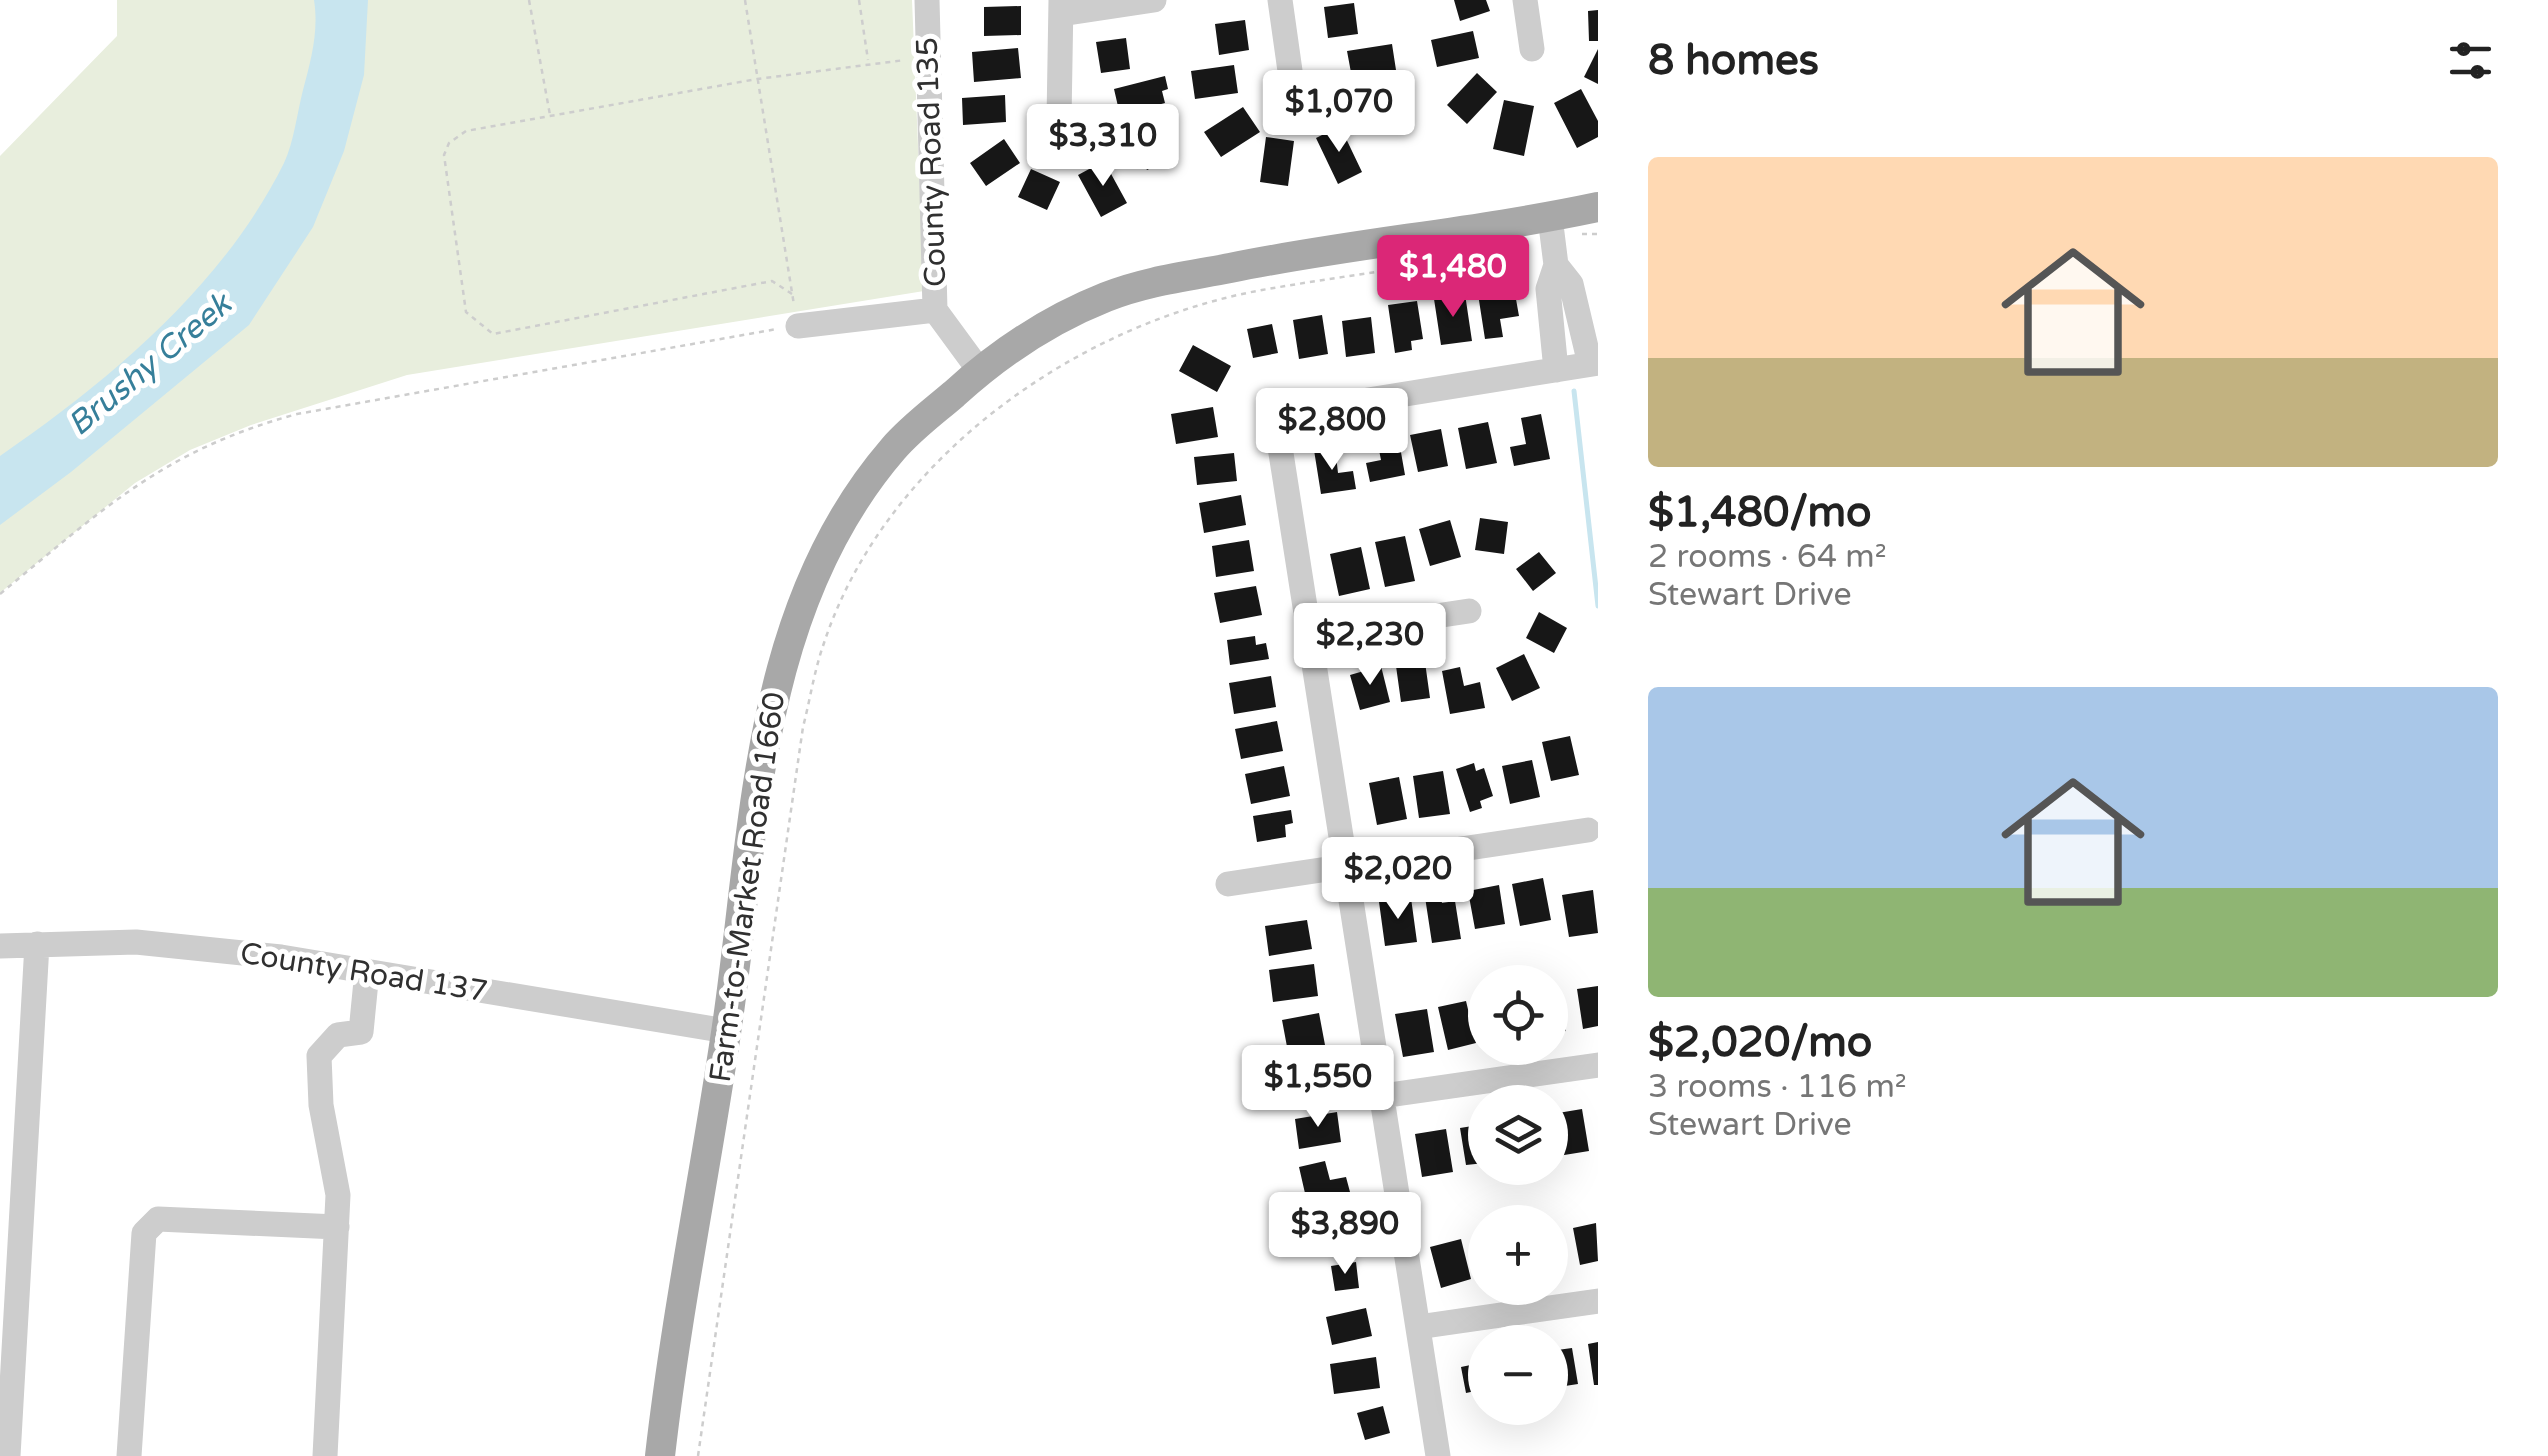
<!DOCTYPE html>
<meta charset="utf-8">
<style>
body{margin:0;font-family:"Varela Round",sans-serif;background:#f6f6f6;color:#222;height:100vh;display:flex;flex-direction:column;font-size:38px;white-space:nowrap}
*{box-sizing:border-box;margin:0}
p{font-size:32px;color:#767676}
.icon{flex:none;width:55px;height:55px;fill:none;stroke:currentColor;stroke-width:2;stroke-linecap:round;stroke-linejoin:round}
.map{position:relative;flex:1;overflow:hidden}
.drawer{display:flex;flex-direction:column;background:#fff;width:950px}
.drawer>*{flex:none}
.fabs{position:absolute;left:1468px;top:965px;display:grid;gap:20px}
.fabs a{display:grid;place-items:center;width:100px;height:100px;border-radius:50%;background:#fff;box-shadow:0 10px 40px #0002;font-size:50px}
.price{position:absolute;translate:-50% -85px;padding:0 22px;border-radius:10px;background:#fff;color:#222;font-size:32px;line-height:65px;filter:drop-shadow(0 2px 5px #0008)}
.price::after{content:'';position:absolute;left:50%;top:60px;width:30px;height:22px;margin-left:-15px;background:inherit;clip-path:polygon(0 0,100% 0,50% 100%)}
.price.selected{background:#db2777;color:#fff}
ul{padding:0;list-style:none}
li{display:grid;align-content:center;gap:20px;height:530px;padding:0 50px}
li span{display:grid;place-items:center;height:310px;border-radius:10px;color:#555}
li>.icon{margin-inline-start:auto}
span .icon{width:180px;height:180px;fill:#fffc;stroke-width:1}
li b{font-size:42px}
h2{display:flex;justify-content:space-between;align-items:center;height:120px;padding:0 50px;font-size:42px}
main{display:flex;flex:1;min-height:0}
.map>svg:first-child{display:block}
.green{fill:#e8eedd}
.water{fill:#c8e5ef}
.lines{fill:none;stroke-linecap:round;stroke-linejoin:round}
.stream{stroke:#c8e5ef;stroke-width:5}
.building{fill:#171717}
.path{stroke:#cdcdcd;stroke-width:2.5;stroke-dasharray:5 5;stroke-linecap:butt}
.minor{stroke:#cdcdcd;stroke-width:25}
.major{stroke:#a8a8a8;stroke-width:30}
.labels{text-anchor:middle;stroke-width:10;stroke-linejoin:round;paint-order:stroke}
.street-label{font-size:30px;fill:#303030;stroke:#fff}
.water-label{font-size:32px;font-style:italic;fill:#367f9a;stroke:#fff}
</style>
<main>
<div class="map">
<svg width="1598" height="1456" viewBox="0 0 1598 1456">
<rect width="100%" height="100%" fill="#fff"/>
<path class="green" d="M117 0H912L924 291 407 375 251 425 190 450 135 483 0 593V156L117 36Z"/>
<path class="water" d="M314 0H368L364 75 344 151 313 227 249 325 71 472 0 525V456C110 380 223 286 284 163 294 142 297 113 303 90 311 60 319 31 314 0Z"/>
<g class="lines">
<path class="stream" d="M1574 391 1598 606"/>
</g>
<path class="building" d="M1454 0H1486L1490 11 1460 21Z
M1354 3 1358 34 1328 38 1324 7Z
M1021 6V35L984 36V7Z
M1598 10V41H1589L1588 11Z
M1245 20 1249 50 1219 55 1215 24Z
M1473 31 1479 58 1437 67 1431 40Z
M1126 38 1130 69 1101 73 1096 42Z
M1392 44 1396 70 1352 78 1347 51Z
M1018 48 1021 78 974 82 972 52Z
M1598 49V84L1584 77Z
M1234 65 1238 93 1195 99 1191 71Z
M1477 73 1497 92 1467 124 1447 105Z
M1165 76 1168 89 1162 91 1165 103 1120 115 1114 89Z
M1581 89 1598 121V137L1577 148 1554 103Z
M1359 90 1395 108 1381 135 1345 116Z
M1005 95 1006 122 963 125 962 98Z
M1504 100 1534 106 1524 156 1493 149Z
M1243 107 1260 132 1221 157 1204 132Z
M1123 124 1161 143 1148 170 1110 151Z
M1340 126 1362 172 1338 184 1316 138Z
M1266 137 1294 141 1288 186 1260 182Z
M1004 139 1020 163 986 186 970 163Z
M1104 161 1127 203 1101 217 1078 175Z
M1031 169 1060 182 1047 210 1018 197Z
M1514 288 1519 316 1500 319 1503 337 1485 339 1478 294Z
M1465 294 1472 341 1441 345 1434 299Z
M1417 301 1423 339 1411 341 1412 350 1395 353 1388 305Z
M1322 315 1328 354 1299 359 1293 320Z
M1371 317 1375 353 1346 357 1342 321Z
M1272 324 1278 353 1253 358 1247 329Z
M1193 345 1231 366 1217 392 1179 371Z
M1213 407 1218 437 1176 444 1171 414Z
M1541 414 1550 459 1514 466 1510 447 1526 444 1521 418Z
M1488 422 1497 463 1466 469 1458 428Z
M1441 429 1448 466 1418 472 1410 435Z
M1399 441 1405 475 1370 482 1366 463 1381 460 1378 445Z
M1335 447 1338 473 1353 471 1356 489 1321 494 1314 450Z
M1234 453 1237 481 1197 485 1194 457Z
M1241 495 1246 525 1204 533 1199 503Z
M1480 518 1508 522 1504 554 1475 550Z
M1450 520 1461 557 1430 566 1419 529Z
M1405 536 1415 581 1385 587 1375 542Z
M1249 540 1254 571 1216 577 1212 546Z
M1361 547 1370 589 1339 596 1330 554Z
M1539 552 1556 573 1533 591 1516 569Z
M1256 586 1262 615 1220 623 1214 593Z
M1539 612 1567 628 1554 653 1526 638Z
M1255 636 1256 645 1266 643 1269 659 1230 665 1227 640Z
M1524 654 1540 688 1512 701 1496 668Z
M1425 662 1430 698 1401 702 1396 666Z
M1381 666 1390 702 1360 710 1350 675Z
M1460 667 1464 686 1480 682 1485 708 1450 714 1442 671Z
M1271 676 1276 707 1234 714 1229 683Z
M1277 721 1283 751 1241 759 1235 729Z
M1570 736 1579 775 1551 781 1542 742Z
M1532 760 1540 797 1510 804 1502 766Z
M1474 763 1476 771 1484 768 1493 796 1480 801 1482 808 1470 812 1456 769Z
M1284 766 1290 796 1251 804 1245 774Z
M1443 771 1450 814 1419 818 1413 776Z
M1399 777 1407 819 1377 825 1369 783Z
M1291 810 1293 823 1285 825 1286 837 1257 842 1253 816Z
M1543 878 1551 920 1520 926 1512 884Z
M1499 885 1505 924 1475 929 1468 891Z
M1593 890 1598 933 1569 937 1562 895Z
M1440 894 1442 903 1455 901 1461 939 1432 943 1425 897Z
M1411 898 1417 942 1385 946 1379 902Z
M1307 920 1312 949 1269 956 1265 926Z
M1314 964 1318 996 1273 1002 1269 970Z
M1598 986V1026L1583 1029 1577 989Z
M1559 993 1566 1031 1550 1034V995Z
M1466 1001 1476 1043 1448 1050 1438 1007Z
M1427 1009 1434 1052 1403 1057 1395 1014Z
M1319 1013 1325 1045 1288 1052 1282 1020Z
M1328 1066 1332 1093 1289 1097 1286 1071Z
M1582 1109 1589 1151 1558 1156 1552 1114Z
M1337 1112 1341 1142 1299 1149 1295 1119Z
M1485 1124V1163L1466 1165 1460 1128Z
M1446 1129 1453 1172 1422 1177 1415 1134Z
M1325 1161 1330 1180 1346 1177 1350 1192 1307 1202 1299 1167Z
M1350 1210 1356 1239 1318 1247 1312 1218Z
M1596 1223 1598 1261 1580 1265 1573 1228Z
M1550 1226 1562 1265 1550 1269Z
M1461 1239 1471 1279 1441 1288 1430 1247Z
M1356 1262 1359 1288 1335 1291 1331 1266Z
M1366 1308 1372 1336 1332 1345 1326 1317Z
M1598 1342V1385H1594L1588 1344Z
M1572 1348 1578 1384 1552 1388 1550 1351Z
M1376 1357 1380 1388 1334 1394 1330 1364Z
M1485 1362V1389L1466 1393 1461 1367Z
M1383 1406 1390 1433 1365 1440 1357 1413Z"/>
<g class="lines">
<path class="path" d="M529 0 550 115
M745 0 794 305
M859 0 868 60
M1582 234H1598
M792 294 772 281 493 334 466 312 444 155 449 143 466 131 757 79 905 60
M0 594C103 509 164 450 297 414L777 329
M698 1456 803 727C810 700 814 672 823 646 883 460 1075 324 1262 290 1319 280 1377 272 1434 263 1461 259 1490 257 1516 248"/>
<path class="minor" d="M927 0 935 310 979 370
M1280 0 1292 85
M1525 0 1532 49
M1061 14 1154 0
M1059 120 1061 0
M1550 217 1556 265 1548 289 1556 370
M1556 265 1571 284 1590 364
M798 326 935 310
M1309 635 1469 611
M1228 884 1588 830
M0 946 136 942 281 957 726 1031
M1382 1096 1598 1065
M1418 1327 1598 1301
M8 1456 37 944
M129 1456 144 1233 158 1219 337 1227
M325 1456 338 1195 321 1105 319 1056 338 1035 361 1032 367 971
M1438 1456 1275 415 1598 363"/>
<path class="major" d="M660 1456C676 1315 705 1174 726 1033 756 833 753 611 893 449 911 428 933 412 954 394 1000 352 1048 320 1106 297 1146 281 1189 276 1230 268 1352 243 1476 233 1598 207"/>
</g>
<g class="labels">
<g class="street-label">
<text transform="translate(931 162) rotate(-92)" y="10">County Road 135</text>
<text transform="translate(747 887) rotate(-82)" y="10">Farm-to-Market Road 1660</text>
<text transform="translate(364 972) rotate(9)" y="10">County Road 137</text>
</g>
<g class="water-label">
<text transform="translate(149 364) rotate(-40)" y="11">Brushy Creek</text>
</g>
</g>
</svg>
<div class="fabs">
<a><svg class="icon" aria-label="locate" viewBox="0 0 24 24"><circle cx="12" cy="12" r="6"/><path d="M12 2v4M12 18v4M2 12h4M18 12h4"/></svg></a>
<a><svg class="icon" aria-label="layers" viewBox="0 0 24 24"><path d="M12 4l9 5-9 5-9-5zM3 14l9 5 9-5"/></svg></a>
<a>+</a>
<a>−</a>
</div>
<b class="price" style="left:1339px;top:155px">$1,070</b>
<b class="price" style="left:1103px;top:189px">$3,310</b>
<b class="price selected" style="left:1453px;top:320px">$1,480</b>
<b class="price" style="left:1332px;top:473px">$2,800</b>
<b class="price" style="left:1370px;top:688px">$2,230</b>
<b class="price" style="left:1398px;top:922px">$2,020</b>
<b class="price" style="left:1318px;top:1130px">$1,550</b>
<b class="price" style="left:1345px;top:1277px">$3,890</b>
</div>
<section class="drawer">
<h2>8 homes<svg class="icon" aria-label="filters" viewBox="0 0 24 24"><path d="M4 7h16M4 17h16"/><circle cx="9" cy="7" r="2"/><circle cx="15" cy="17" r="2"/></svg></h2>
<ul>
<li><span style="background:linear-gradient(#ffd9b3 65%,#c2b280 0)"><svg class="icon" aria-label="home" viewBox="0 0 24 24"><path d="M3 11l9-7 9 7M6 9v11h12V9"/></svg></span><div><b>$1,480/mo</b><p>2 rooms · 64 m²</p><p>Stewart Drive</p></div></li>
<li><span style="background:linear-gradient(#a9c7e8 65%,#8fb573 0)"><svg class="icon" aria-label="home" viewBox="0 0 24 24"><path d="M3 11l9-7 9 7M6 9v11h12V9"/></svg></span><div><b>$2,020/mo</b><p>3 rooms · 116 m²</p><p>Stewart Drive</p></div></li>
</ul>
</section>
</main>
